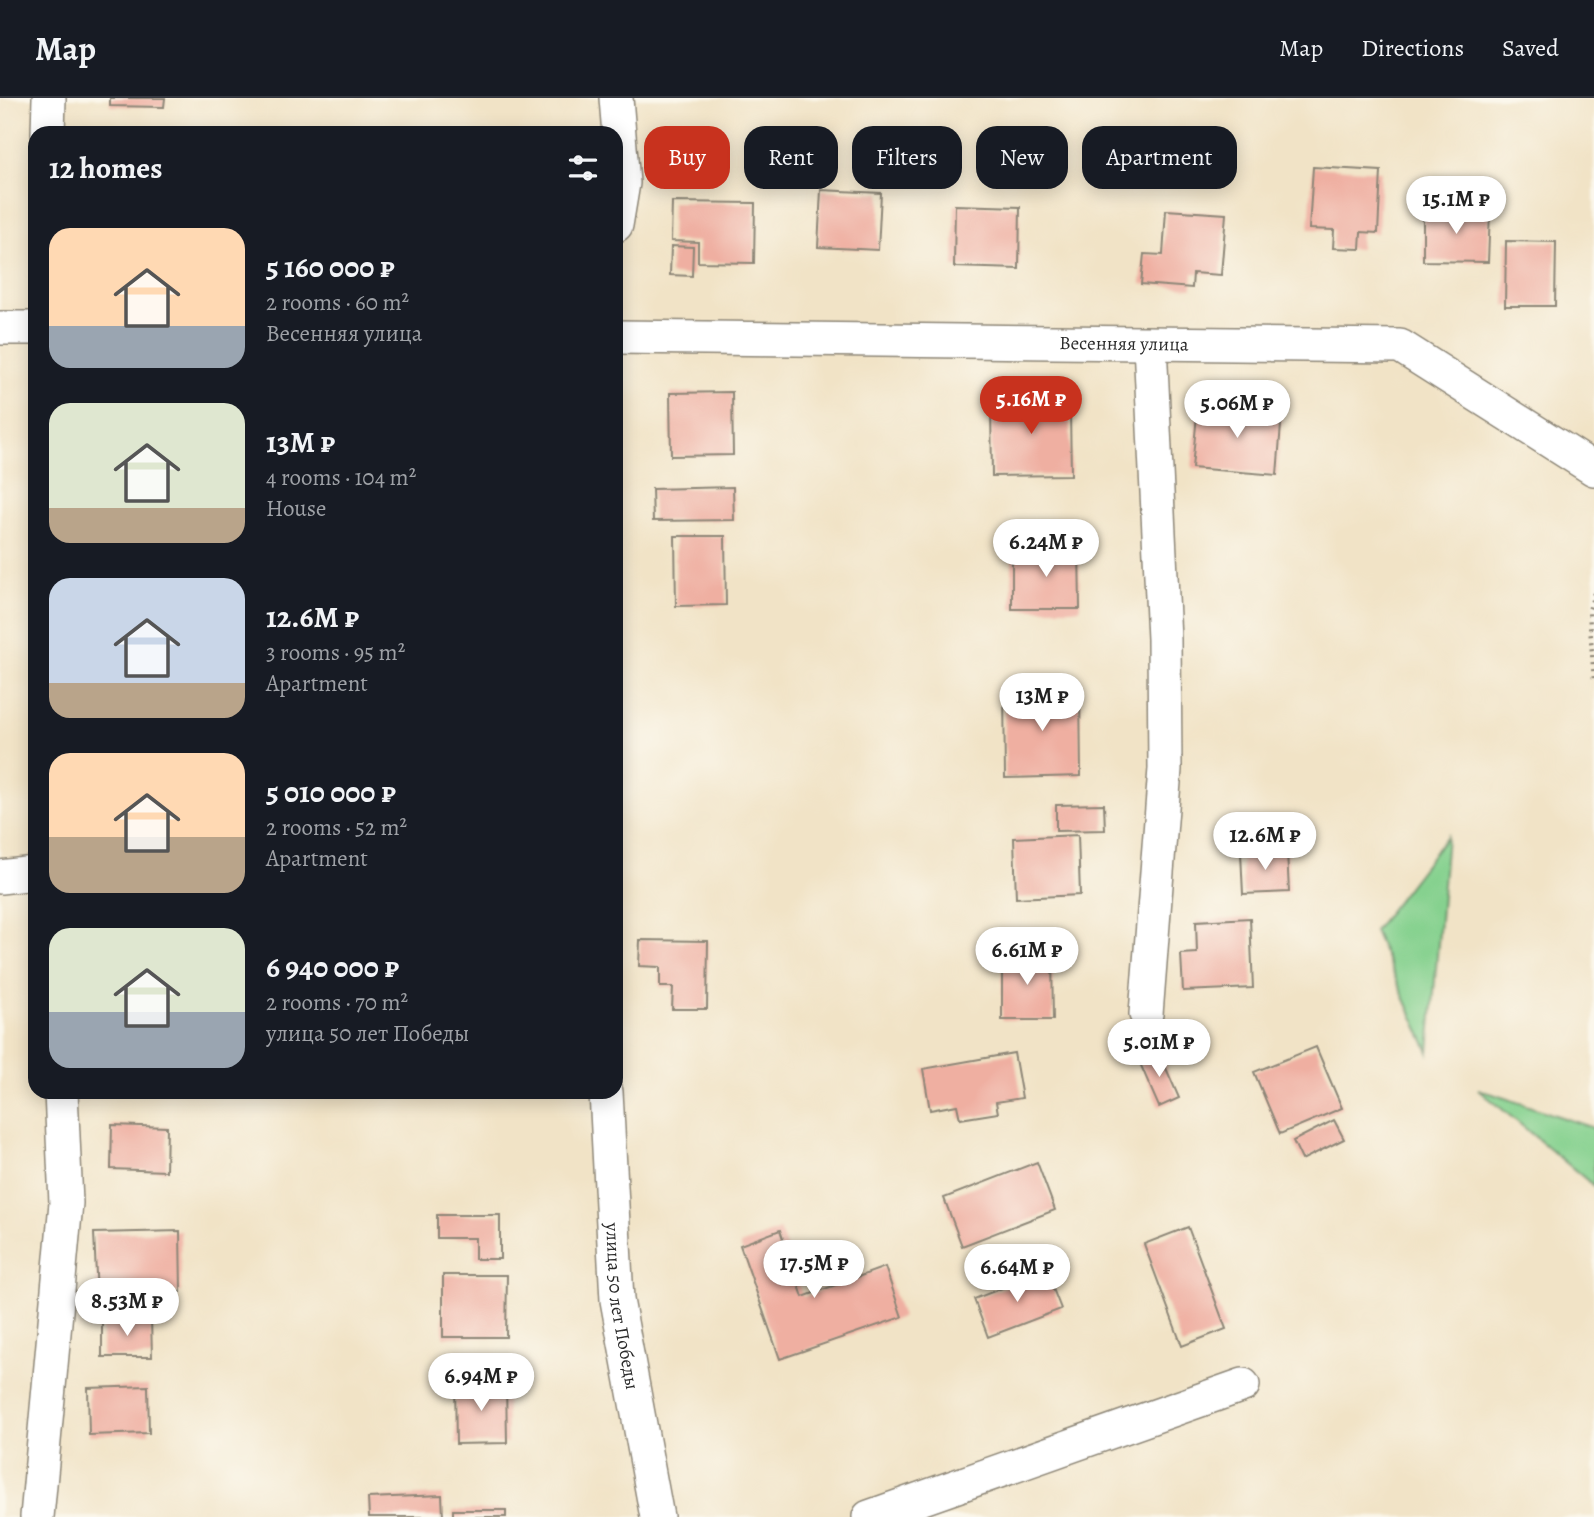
<!DOCTYPE html>
<meta charset="utf-8">
<style>
body{margin:0;font-family:Alegreya,serif;background:#242831;color:#f1f3f6;height:100vh;display:flex;flex-direction:column;font-size:26px;white-space:nowrap}
*{box-sizing:border-box;margin:0}
p{font-size:23px;color:#9ea1a6}
.icon{flex:none;width:38px;height:38px;fill:none;stroke:currentColor;stroke-width:2;stroke-linecap:round;stroke-linejoin:round}
.map{position:relative;flex:1;overflow:hidden}
.panel{position:absolute;left:28px;top:28px;width:595px;height:973px;display:flex;flex-direction:column;background:#171b24;border-radius:21px;box-shadow:0 4px 18px #0003}
.panel>*{flex:none}
.top-card{position:absolute;left:644px;top:28px;width:665px;height:63px;display:flex;gap:14px}
.price{position:absolute;translate:-50% -60px;padding:0 16px;border-radius:24px;background:#fff;color:#222;font-size:23px;line-height:46px;filter:drop-shadow(0 2px 4px #0008)}
.price::after{content:'';position:absolute;left:50%;top:42px;width:21px;height:16px;margin-left:-10px;background:inherit;clip-path:polygon(0 0,100% 0,50% 100%)}
.price.active{background:#c8321e;color:#fff}
ul{padding:0;list-style:none}
li{display:flex;align-items:center;gap:21px;height:175px;padding:0 21px}
li span{display:grid;place-items:center;flex:none;width:196px;height:140px;border-radius:21px;color:#555}
li>.icon{margin-inline-start:auto}
span .icon{width:84px;height:84px;fill:#fffc;stroke-width:1}
li b{font-size:30px}
h2{display:flex;justify-content:space-between;align-items:center;height:84px;padding:0 21px;font-size:30px}
.chip{padding:0 24px;border-radius:21px;background:#171b24;box-shadow:0 4px 18px #0003;font-size:24px;line-height:63px}
.chip.active{background:#c8321e;color:#fff}
header{display:flex;align-items:center;gap:42px;box-sizing:border-box;height:98px;padding:0 35px;background:#171b24;border-bottom:2px solid #363941}
header strong{font-size:33px}
nav{display:flex;gap:38px;margin-inline-start:auto;font-size:24px}
.map>svg:first-child{display:block}
.green{fill:#86d18f;stroke:#587e5d;stroke-width:2}
.building{fill:#efafa1}
.lines{fill:none;stroke-linecap:round;stroke-linejoin:round}
.minor-casing{stroke:#8e8778;stroke-width:36}
.path{stroke:#8e8778;stroke-width:4.5;stroke-dasharray:2 5;stroke-linecap:butt}
.minor{stroke:#fff;stroke-width:33}
.labels{text-anchor:middle;stroke-width:6;stroke-linejoin:round;paint-order:stroke}
.street-label{font-size:19px;fill:#2b2b2b;stroke:#fbf7ec}
</style>
<header>
<strong>Map</strong>
<nav><a>Map</a><a>Directions</a><a>Saved</a></nav>
</header>
<div class="map">
<svg width="1594" height="1419" viewBox="0 0 1594 1419">
<rect width="100%" height="100%" fill="#fbf7ec"/>
<filter id="ink" filterUnits="userSpaceOnUse"><feTurbulence type="fractalNoise" baseFrequency=".0143" numOctaves="2"/><feDisplacementMap in="SourceGraphic" scale="14" xChannelSelector="R" yChannelSelector="G"/><feConvolveMatrix kernelMatrix="1 2 1 2 8 2 1 2 1" color-interpolation-filters="sRGB"/></filter>
<filter id="wash" filterUnits="userSpaceOnUse"><feTurbulence type="fractalNoise" baseFrequency=".00686" numOctaves="4" result="noise"/><feDisplacementMap in="SourceGraphic" scale="28" xChannelSelector="R" yChannelSelector="G"/><feGaussianBlur stdDeviation="1.57" result="paint"/><feColorMatrix in="noise" values="0 0 0 0 0 0 0 0 0 0 0 0 0 0 0 0 0 1.4 0 .05"/><feComposite in="paint" operator="in"/></filter>
<g filter="url(#wash)">
<rect width="100%" height="100%" fill="#f1e3c6"/>
<path class="green" d="M1447 738 1429 954 1374 833Z
M1478 991 1594 1030V1088Z"/>
<g id="blocks">
<path class="building" d="M110 0H165L164 9 110 8Z
M1313 69 1381 73 1378 135 1361 134 1360 151 1333 150 1334 132 1309 131Z
M821 92 881 95 878 152 818 149Z
M672 104 755 105 754 165 698 164V144L671 143Z
M955 107 1020 109 1019 171 954 169Z
M1423 111 1490 113 1488 164 1423 163Z
M1166 112 1226 116 1221 177 1193 175 1192 190 1141 186 1144 156 1163 157Z
M1506 143 1556 144 1555 208H1505Z
M671 148 693 149 692 178 670 177Z
M1055 292 1056 312H1070L1071 377 992 378 991 309H1005V293Z
M732 294 733 357 671 358 670 295Z
M1198 306 1282 314 1277 377 1192 370Z
M733 389 734 422 653 423 652 391Z
M675 438H725L726 507 676 508Z
M1012 450H1079L1080 511H1012Z
M1080 589 1081 678 1005 680 1004 591Z
M1104 706 1105 732 1056 733V707Z
M1078 737 1080 797 1016 800 1014 740Z
M1287 753 1289 794 1243 796 1241 755Z
M1250 820 1253 890 1183 893 1181 856 1197 855 1196 823Z
M640 842 708 843 707 911H672L673 889H660V869L639 868Z
M1052 856 1053 922H1002V857Z
M1316 949 1342 1010 1280 1036 1254 974Z
M1159 954 1179 1000 1159 1009 1139 963Z
M1014 955 1022 1000 996 1004 998 1015 960 1021 957 1007 930 1012 923 971Z
M1334 1022 1344 1041 1302 1062 1293 1043Z
M112 1027 167 1029 166 1073 111 1071Z
M1037 1064 1055 1112 962 1148 944 1100Z
M437 1117H500V1161H475V1140H437Z
M1188 1129 1226 1231 1182 1248 1144 1146Z
M780 1132 803 1199 885 1169 902 1219 780 1261 740 1147Z
M180 1133 181 1194 97 1197 94 1135Z
M1046 1173 1061 1211 988 1239 974 1201Z
M443 1177H507L506 1239H443Z
M151 1220 152 1259H102V1221Z
M506 1283 507 1345 456 1346 455 1284Z
M148 1288 149 1335 89 1337 88 1290Z
M442 1397 443 1419H369L368 1400Z
M453 1412H506V1419H453Z"/>
</g>
</g>
<g filter="url(#ink)">
<use href="#blocks" fill-opacity="0" stroke="#8e8778" stroke-width="2"/>
<g class="lines">
<g class="minor-casing">
<g id="minor">
<path d="M616 0 623 85 616 127"/>
<path d="M48 35 49 0"/>
<path d="M0 230H35"/>
<path id="s1" d="M616 239 1400 248 1594 371"/>
<path d="M0 779 35 775"/>
<path d="M1146 916 1165 671 1164 541 1150 246"/>
<path id="s2" d="M606 994 617 1202 657 1419"/>
<path d="M37 1419 66 1105 61 994"/>
<path d="M869 1419 1243 1287"/>
</g>
</g>
<path class="path" d="M1594 495 1589 513 1594 582"/>
<use href="#minor" class="minor"/>
</g>
</g>
<g class="labels">
<g class="street-label">
<text dy="7" stroke="none"><textPath href="#s1" startOffset="508">Весенняя улица</textPath></text>
<text dy="7" stroke="none"><textPath href="#s2" startOffset="215">улица 50 лет Победы</textPath></text>
</g>
</g>
</svg>
<b class="price" style="left:1456px;top:138px">15.1M ₽</b>
<b class="price active" style="left:1031px;top:338px">5.16M ₽</b>
<b class="price" style="left:1237px;top:342px">5.06M ₽</b>
<b class="price" style="left:1046px;top:481px">6.24M ₽</b>
<b class="price" style="left:1042px;top:635px">13M ₽</b>
<b class="price" style="left:1265px;top:774px">12.6M ₽</b>
<b class="price" style="left:1027px;top:889px">6.61M ₽</b>
<b class="price" style="left:1159px;top:981px">5.01M ₽</b>
<b class="price" style="left:814px;top:1202px">17.5M ₽</b>
<b class="price" style="left:1017px;top:1206px">6.64M ₽</b>
<b class="price" style="left:127px;top:1240px">8.53M ₽</b>
<b class="price" style="left:481px;top:1315px">6.94M ₽</b>
<div class="top-card">
<a class="chip active">Buy</a>
<a class="chip">Rent</a>
<a class="chip">Filters</a>
<a class="chip">New</a>
<a class="chip">Apartment</a>
</div>
<section class="panel">
<h2>12 homes<svg class="icon" aria-label="filters" viewBox="0 0 24 24"><path d="M4 7h16M4 17h16"/><circle cx="9" cy="7" r="2"/><circle cx="15" cy="17" r="2"/></svg></h2>
<ul>
<li><span style="background:linear-gradient(#ffd9b3 70%,#9aa5b1 0)"><svg class="icon" aria-label="home" viewBox="0 0 24 24"><path d="M3 11l9-7 9 7M6 9v11h12V9"/></svg></span><div><b>5 160 000 ₽</b><p>2 rooms · 60 m²</p><p>Весенняя улица</p></div></li>
<li><span style="background:linear-gradient(#dfe7d0 75%,#b9a48a 0)"><svg class="icon" aria-label="home" viewBox="0 0 24 24"><path d="M3 11l9-7 9 7M6 9v11h12V9"/></svg></span><div><b>13M ₽</b><p>4 rooms · 104 m²</p><p>House</p></div></li>
<li><span style="background:linear-gradient(#c9d6e8 75%,#b9a48a 0)"><svg class="icon" aria-label="home" viewBox="0 0 24 24"><path d="M3 11l9-7 9 7M6 9v11h12V9"/></svg></span><div><b>12.6M ₽</b><p>3 rooms · 95 m²</p><p>Apartment</p></div></li>
<li><span style="background:linear-gradient(#ffd9b3 60%,#b9a48a 0)"><svg class="icon" aria-label="home" viewBox="0 0 24 24"><path d="M3 11l9-7 9 7M6 9v11h12V9"/></svg></span><div><b>5 010 000 ₽</b><p>2 rooms · 52 m²</p><p>Apartment</p></div></li>
<li><span style="background:linear-gradient(#dfe7d0 60%,#9aa5b1 0)"><svg class="icon" aria-label="home" viewBox="0 0 24 24"><path d="M3 11l9-7 9 7M6 9v11h12V9"/></svg></span><div><b>6 940 000 ₽</b><p>2 rooms · 70 m²</p><p>улица 50 лет Победы</p></div></li>
</ul>
</section>
</div>
